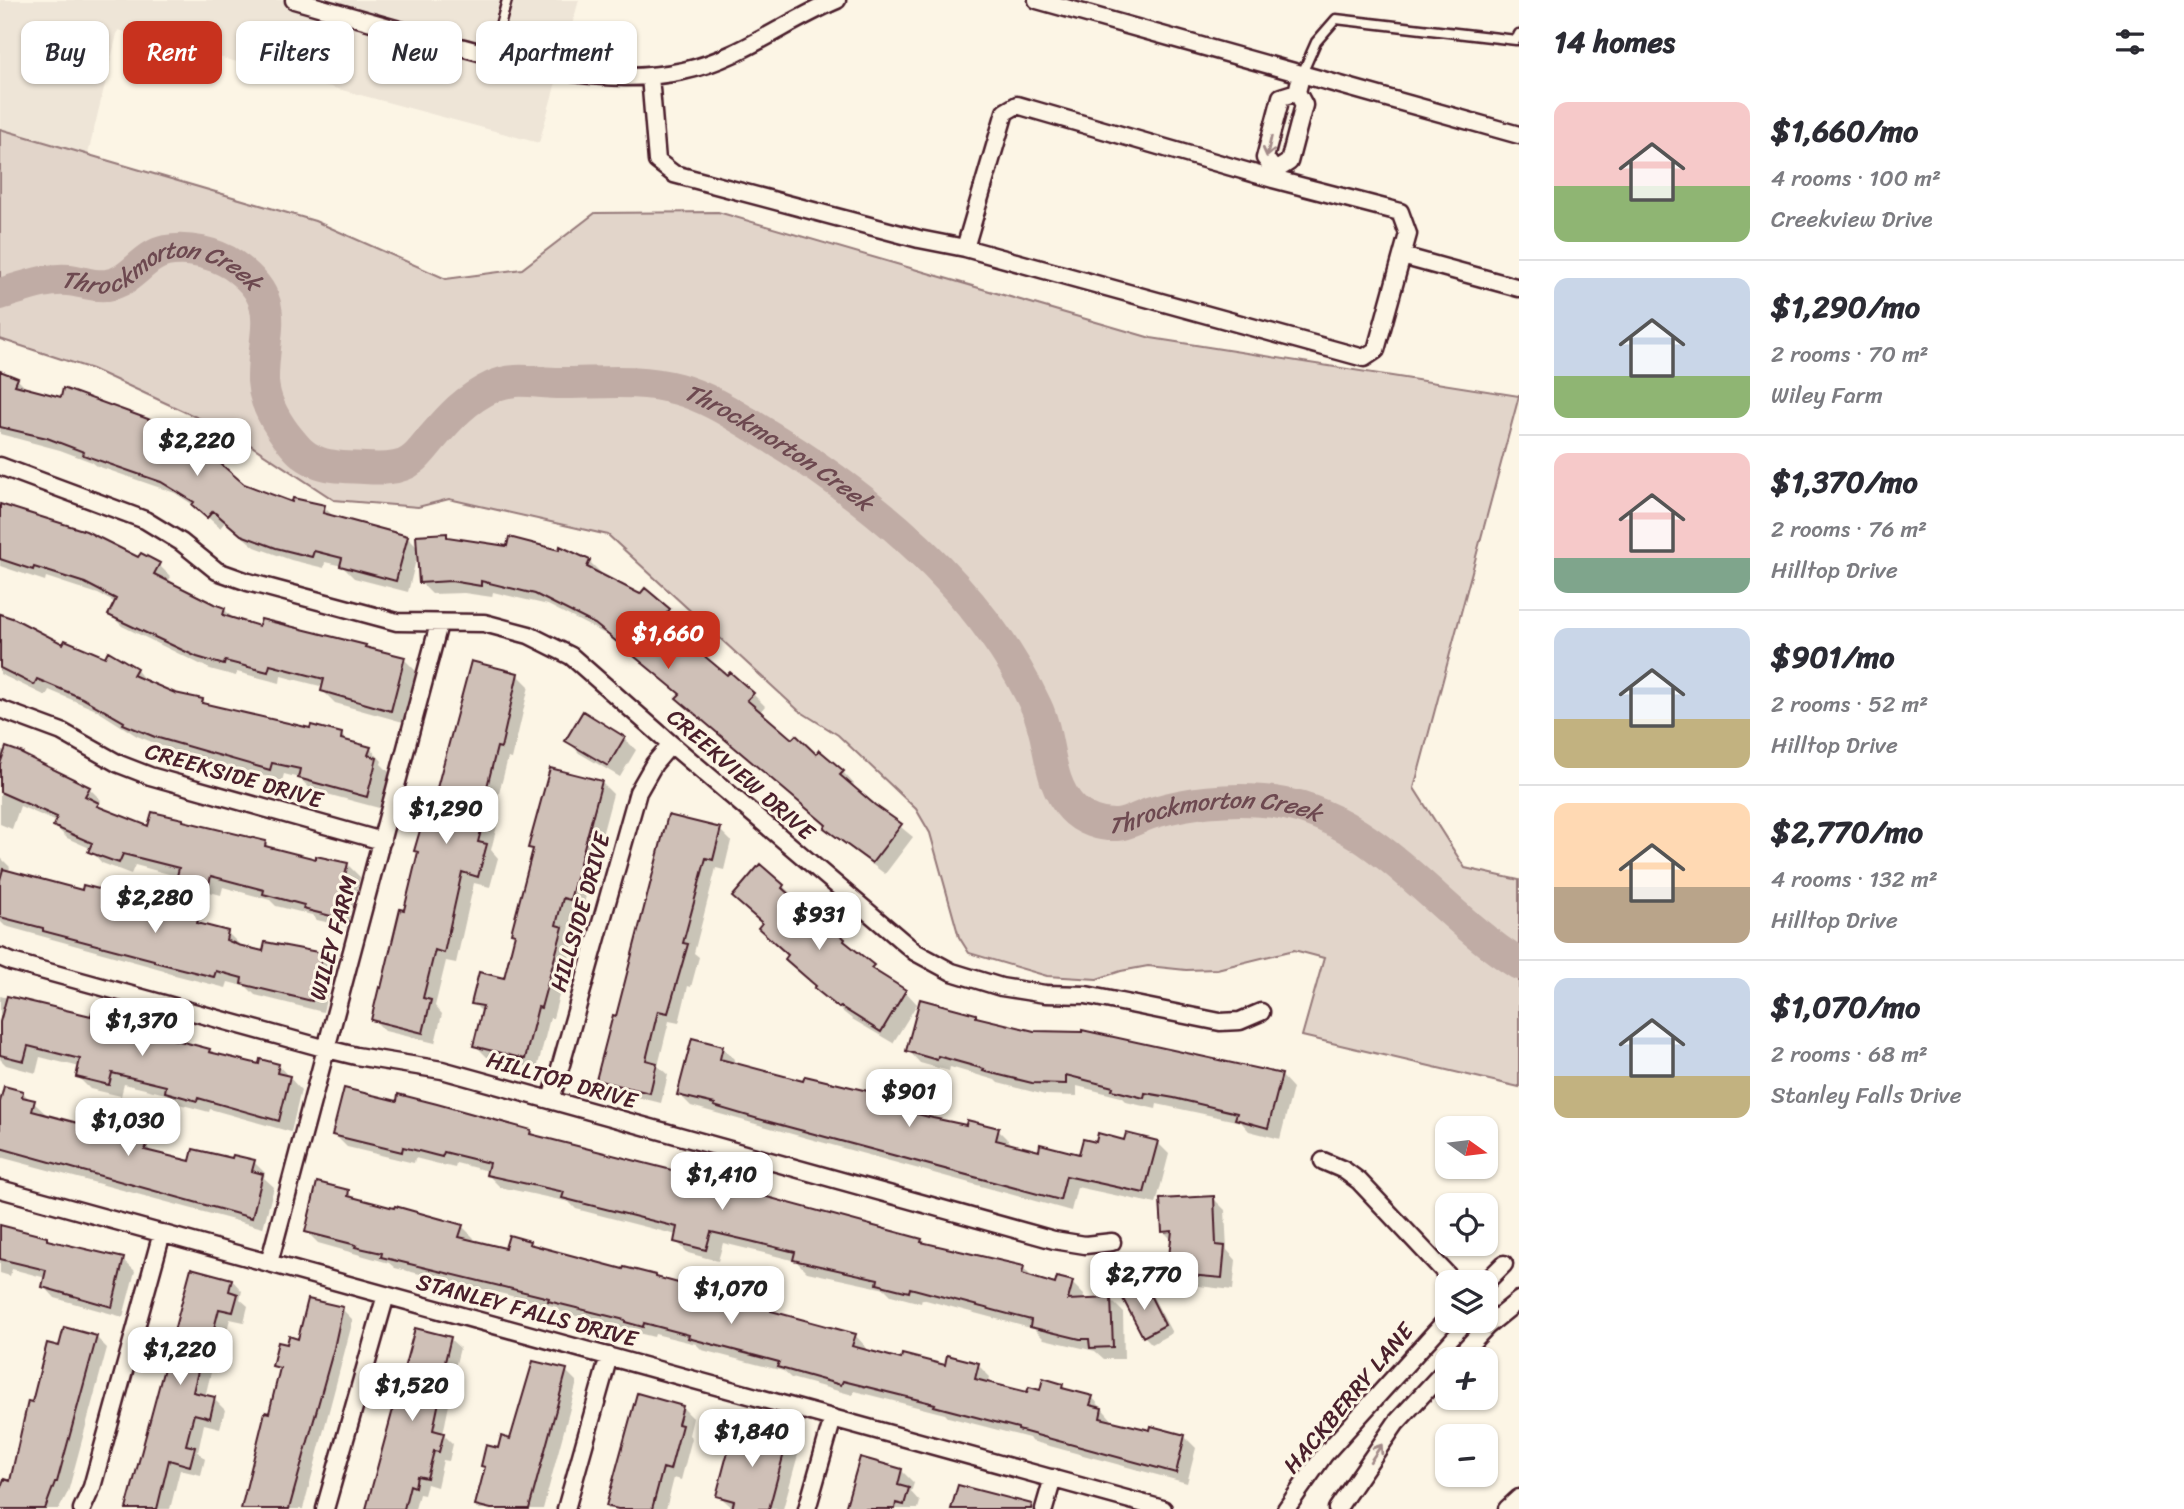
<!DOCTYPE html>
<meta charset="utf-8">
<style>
body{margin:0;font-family:Sriracha,sans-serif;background:#f2f2f3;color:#2b2b33;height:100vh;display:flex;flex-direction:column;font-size:26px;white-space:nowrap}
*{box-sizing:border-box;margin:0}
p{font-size:23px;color:#7c7c81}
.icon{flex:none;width:38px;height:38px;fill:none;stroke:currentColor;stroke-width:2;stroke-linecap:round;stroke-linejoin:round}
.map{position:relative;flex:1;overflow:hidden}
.panel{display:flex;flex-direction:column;background:#fff;width:665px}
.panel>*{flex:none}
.top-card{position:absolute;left:21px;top:21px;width:665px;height:63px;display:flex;gap:14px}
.needle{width:46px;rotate:104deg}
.buttons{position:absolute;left:1435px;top:1116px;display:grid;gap:14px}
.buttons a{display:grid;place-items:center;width:63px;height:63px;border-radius:14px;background:#fff;box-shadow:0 2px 5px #0004;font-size:35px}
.price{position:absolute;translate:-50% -60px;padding:0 16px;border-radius:14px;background:#fff;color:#222;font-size:23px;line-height:46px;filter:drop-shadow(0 2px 4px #0008)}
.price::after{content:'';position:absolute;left:50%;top:42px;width:21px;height:16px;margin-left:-10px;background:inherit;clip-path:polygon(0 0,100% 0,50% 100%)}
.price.selected{background:#c8321e;color:#fff}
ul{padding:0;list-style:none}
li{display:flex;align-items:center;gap:21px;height:175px;padding:0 35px}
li+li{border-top:2px solid #e1e1e2}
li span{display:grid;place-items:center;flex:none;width:196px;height:140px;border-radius:14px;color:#555}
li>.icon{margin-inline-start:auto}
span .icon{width:84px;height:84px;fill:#fffc;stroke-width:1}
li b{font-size:30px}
h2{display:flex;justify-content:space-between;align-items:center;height:84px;padding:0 35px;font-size:30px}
.chip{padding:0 24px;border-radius:14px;background:#fff;box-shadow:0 2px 5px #0004;font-size:24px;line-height:63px}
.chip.selected{background:#c8321e;color:#fff}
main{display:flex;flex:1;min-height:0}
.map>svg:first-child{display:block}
.built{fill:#eee5d7}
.green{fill:#e2d5ca;stroke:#967a7a;stroke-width:2}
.shadow{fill:#0003}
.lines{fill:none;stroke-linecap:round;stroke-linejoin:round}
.river{stroke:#c0aca5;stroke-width:32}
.building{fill:#cfc0b7;stroke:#4a1f2b;stroke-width:2}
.service-casing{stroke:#4a1f2b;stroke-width:13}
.minor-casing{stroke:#4a1f2b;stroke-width:21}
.service{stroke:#fcf5e5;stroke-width:8}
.minor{stroke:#fcf5e5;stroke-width:16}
.oneway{stroke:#a38a88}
.labels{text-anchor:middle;stroke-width:6;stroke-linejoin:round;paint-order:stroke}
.street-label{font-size:23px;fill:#4a1f2b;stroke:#fcf5e5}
.water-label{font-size:24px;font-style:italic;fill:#6d4950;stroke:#fcf5e5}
</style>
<main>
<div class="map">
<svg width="1519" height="1509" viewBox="0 0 1519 1509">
<rect width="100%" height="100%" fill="#fcf5e5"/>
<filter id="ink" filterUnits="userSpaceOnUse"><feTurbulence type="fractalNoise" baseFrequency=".0143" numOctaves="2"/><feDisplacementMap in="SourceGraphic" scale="14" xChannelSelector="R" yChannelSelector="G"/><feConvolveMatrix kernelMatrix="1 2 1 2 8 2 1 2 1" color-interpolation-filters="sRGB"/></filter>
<g filter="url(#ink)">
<path class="built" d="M0 0H579L539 143 118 30 88 154 0 129Z"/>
<path class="green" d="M0 129 315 221 446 279 522 269 595 213 718 212 1151 338 1519 396 1414 788 1465 868 1519 880V1087L1302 1036 1324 958 1294 950 1217 969 1186 970 1148 966 1121 971 1097 979 1047 976 969 953 959 937 930 833 916 809 838 735 798 710 608 535 449 499 418 507 334 500 235 435 92 369 0 339Z"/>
<path class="shadow" d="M0 374 17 379 28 390 243 485 294 504 324 507 334 517 407 537 419 549 447 535 450 539 589 561 601 573 600 576 640 596 645 591 669 611 681 623 674 630 727 678 730 674 753 694 765 706 759 713 792 742 843 772 854 784 852 787 913 837 885 874 838 839 828 826 690 710 681 695 609 636 548 605 493 592 492 597 464 593 432 594 420 582 418 552 408 592 354 578 342 566 325 562 324 568 291 560 255 547 225 522 220 528 195 506 175 493 97 466 92 462 60 450 0 434Z
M0 506 139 559 159 565 171 577 167 583 224 609 236 621 261 628 365 646 369 650 404 659 416 671 403 722 335 703 323 691 324 687 281 676 280 683 237 672 236 676 210 669 122 626 110 614 116 603 98 594 46 577 45 581 0 566Z
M0 617 64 646 136 669 147 683 175 694 202 701 207 706 311 730 341 735 350 743 370 748 382 761 381 764 389 772 379 808 312 790 299 778 284 774 282 781 169 749 137 736 96 710 49 690 46 696 0 674Z
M517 674 529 686 512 759 508 758 495 809 500 814 491 850 498 858 490 887 474 883 456 963 446 961 435 1006 442 1014 435 1043 385 1031 373 1019 405 912 420 854 416 851Z
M624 738 636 750 620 777 579 753 567 740Z
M0 749 89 788 101 800 99 805 105 811 149 828 265 843 272 850 317 861 318 858 348 865 360 877 347 927 317 920 312 915 276 906 270 900 223 887 221 895 191 887 180 877 135 865 131 874 102 863 91 851 92 849 67 838 55 826 57 822 20 806 12 829 0 824Z
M601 782 613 794 582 911 574 909 568 934 574 940 553 1018H550L537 1069 487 1057 475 1045 483 1013 473 1003 505 980 516 935 513 932 534 851 530 847Z
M720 830 731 841 724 870 716 868 694 953 699 957 691 987 688 986 679 1023 669 1021 658 1066 668 1075 661 1103 609 1090 598 1079 617 1018Z
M0 857 10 867 8 873 83 892 114 895 122 903 198 920 205 927 227 932 239 944V947L264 953 323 955 334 967 323 1012 255 995 247 987 228 982 226 988 167 973 164 970 5 926 0 921Z
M783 886 795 898 793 901 844 940 884 978 905 991 917 1004 893 1043 852 1019 828 1000 764 924 746 909Z
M0 996 92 1018 112 1019 120 1027 209 1050 214 1055 260 1066 278 1065 301 1090 291 1132 210 1109 209 1112 179 1104 170 1095 124 1084 121 1096 90 1089 78 1077 80 1067 40 1057 36 1073 6 1065 0 1059Z
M975 1016 979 1019 1034 1033 1281 1075 1293 1088 1280 1139 1249 1131 1241 1122 1157 1104 1156 1109 1126 1102 1121 1097 1077 1086V1096L1045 1095 998 1083 995 1080 950 1067 949 1071 920 1063 908 1050Z
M722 1047 734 1059 733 1064 805 1083 876 1095 888 1107 967 1127 998 1130 1010 1142 1009 1145 1040 1153 1081 1156 1097 1145 1157 1142 1169 1154 1156 1204 1077 1187 1071 1211 691 1106 679 1094Z
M22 1092 46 1114 45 1116 117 1136 137 1135 153 1154 191 1163 254 1162 265 1173 264 1178 274 1187 263 1228 0 1157V1097Z
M530 1131 536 1137 722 1184 725 1187 921 1241 925 1245 1023 1268 1035 1280 1056 1286 1072 1283 1084 1295 1083 1301 1111 1300 1123 1312 1124 1359H1104L1095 1351 1044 1339 1034 1329 922 1299 921 1303 891 1295 885 1289 807 1272 796 1261 764 1253 723 1243 718 1261 688 1253 676 1241 677 1235 576 1209 569 1202 500 1187 488 1175V1171L456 1163 455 1168 415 1158 414 1163 347 1147 334 1134Z
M348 1192 357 1201 462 1226 474 1238 472 1242 507 1250 529 1242 534 1248 771 1309 775 1314 855 1335 866 1347 865 1352 902 1361 946 1367 978 1365 990 1377 988 1384 1029 1394 1062 1385 1068 1391 1092 1397 1113 1421 1151 1432 1184 1436 1196 1448 1187 1483 1031 1441 1029 1438 948 1417 945 1414 854 1391 853 1395 791 1378 783 1371 702 1350 696 1344 655 1334 654 1337 638 1333 636 1331 561 1312 557 1307 395 1268 389 1263 318 1243 307 1232Z
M1213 1198 1225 1210 1227 1250 1236 1260 1233 1290 1181 1284 1169 1272 1172 1240 1163 1231Z
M0 1225 47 1238 52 1243 123 1260 135 1271 123 1317 55 1298 44 1286 46 1278 12 1269 10 1276 0 1273Z
M232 1280 242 1291 240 1299 248 1306 244 1322 230 1319 220 1357 215 1356 205 1397 214 1399 225 1410 220 1428 204 1424 198 1452 205 1459 201 1475 180 1470 170 1509H127Z
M1145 1289 1153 1297 1172 1333 1152 1344 1144 1336Z
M342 1309 353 1320 303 1509H243L281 1372 274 1365 288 1346Z
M96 1337 107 1348 68 1492 59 1509H0V1494L11 1483 33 1404 60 1348Z
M450 1339 460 1348 450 1387 452 1390 443 1434 453 1444 449 1461 443 1460 437 1487 427 1484 424 1495 419 1494 415 1509H368Z
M566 1371 577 1382 543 1509H476L486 1468 500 1451 511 1441Z
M638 1395 682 1407 693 1418 689 1435 692 1438 681 1480 674 1478 666 1509H607Z
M787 1440 799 1451 783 1509H734L718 1495Z
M901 1470 914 1483 911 1492 920 1502 918 1509H847Z"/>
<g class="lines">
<path class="river" id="s1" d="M0 294C22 288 45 278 68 280 82 281 93 287 107 285 132 282 142 256 166 251 188 247 215 253 233 265 285 301 262 330 263 381 264 400 274 419 286 435 295 446 301 455 315 461 330 468 348 467 364 468 379 469 400 470 412 460 419 455 426 445 432 438 450 417 466 399 492 387 515 376 535 383 560 383 600 383 639 378 678 389 707 397 733 414 758 429 869 496 980 586 1036 706 1052 739 1046 780 1072 808 1083 820 1101 826 1117 825 1130 824 1142 815 1155 812 1188 802 1228 798 1263 801 1371 808 1434 912 1519 964"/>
</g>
<path class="building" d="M0 371 18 378 15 385 61 397 63 388 170 427 215 457 214 458 244 484 292 502 293 498 325 505 323 513 408 536 396 581 340 566 342 558 314 551 312 557 276 548 241 535 213 511 207 518 192 505 194 502 161 482 83 455 84 452 47 438 0 427Z
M0 504 86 531 138 557 141 553 160 563 154 574 214 604 225 608 223 615 259 626 261 619 366 645 365 647 405 657 391 711 321 691 324 679 270 665 268 672 225 661 224 665 197 657 108 615 116 599 85 583 34 567 33 570 0 559Z
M447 533V537L507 546 509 537 559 550 560 546 590 560 587 567 640 594 645 588 670 609 662 619 692 642 690 644 727 675 730 672 754 693 747 700 792 739 796 735 816 754 819 750 844 771 840 775 875 805 902 824 872 863 824 828 826 825 676 698 680 694 595 624 535 594 481 581V586L451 581 419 583 416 535Z
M0 614 15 619 63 644 65 640 105 657 108 651 137 668 133 675 175 693 203 699 202 703 310 728 311 725 342 733 341 739 371 747 368 755 377 758 367 797 298 778 300 769 272 763 270 770 155 737 123 724 124 722 82 698 37 679 34 685 0 668Z
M471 661 518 673 501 748 497 747 484 799 489 800 478 842 487 844 478 877 462 872 444 953 435 950 423 998 431 1000 423 1033 371 1020 379 987 381 988 400 909 404 910 418 852 414 851 421 827 426 829Z
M583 711 625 737 608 766 565 741Z
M6 747 23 753 22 754 90 787 85 796 99 803 97 806 148 826 152 812 183 819V821L266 841 265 846 316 859V856L348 863 335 917 303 909 304 905 263 894 264 890 211 876 209 884 177 876 179 868 123 854 119 863 88 852 92 843 53 826 57 817 0 792V764Z
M550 768 602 781 570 900 563 898 556 925 563 927 541 1008 538 1007 525 1059 473 1046 483 1006 471 1004 479 972 504 978 515 934 511 933 533 849 528 848Z
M668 815 721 828 713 860 706 858 683 943 688 944 668 1013 658 1011 646 1060 657 1063 650 1093 596 1080 613 1015 616 1016Z
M760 864 784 885 782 888 818 920 820 917 845 939 844 941 874 965 871 968 906 990 881 1032 841 1007 839 1008 814 988 816 986 785 959 788 955 758 928 762 923 732 897Z
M3 869 82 890 83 885 115 893 114 899 199 918 197 923 228 931 226 940 238 945 263 951 265 942 323 953 312 1001 241 984 242 978 216 971 214 977 154 962V960L43 931V928L0 917V880Z
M7 996 91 1016 92 1012 113 1017 111 1023 210 1049 209 1052 259 1064 260 1059 279 1064 277 1073 290 1076 279 1121 198 1098 197 1101 165 1092 166 1086 112 1073 109 1085 76 1077 80 1059 28 1046 24 1061 0 1055V1022Z
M920 999 976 1014V1017L1034 1031 1082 1032V1030L1282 1074 1268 1128 1235 1119 1237 1113 1174 1098 1145 1093 1144 1098 1112 1090 1113 1087 1066 1075V1084L1032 1083 983 1071 984 1069 938 1056 937 1060 906 1051Z
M692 1038 723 1046 720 1059 803 1081 805 1076 876 1093 874 1103 933 1118 966 1125 967 1120 999 1128 996 1140 1039 1151 1040 1144 1079 1154 1083 1139 1096 1142 1098 1133 1124 1140 1126 1133 1158 1141 1144 1193 1066 1176 1060 1200 755 1118 714 1106 715 1104 677 1095Z
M4 1086 23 1091 22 1097 35 1100 32 1111 116 1133 117 1128 138 1133 136 1142 147 1145 145 1150 190 1161 193 1149 232 1158 233 1155 255 1160 252 1171 263 1174 252 1218 0 1148V1102Z
M344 1088 397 1101 398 1094 437 1104 531 1130 530 1134 723 1183V1185L922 1239 921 1242 1024 1266 1022 1274 1055 1284 1057 1277 1073 1281 1068 1300 1111 1298 1113 1347 1090 1348 1089 1339H1080L1030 1327 1031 1320 910 1288 909 1292 877 1284 878 1279 793 1260 795 1252 750 1241 711 1232 706 1250 674 1242 677 1227 562 1198 564 1192 486 1175 489 1163 444 1152 442 1157 403 1147 402 1152 332 1135Z
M317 1182 349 1190 348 1196 394 1208 395 1206 463 1225 459 1237 505 1248 509 1235 530 1241 529 1244 623 1269 624 1267 656 1275V1277L771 1308V1311L856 1334 852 1346 901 1359 902 1354 945 1365 947 1355 979 1363 975 1379 1027 1392 1029 1387 1040 1390 1043 1378 1063 1384 1062 1388 1093 1396 1090 1405 1102 1408 1100 1418 1150 1430 1151 1426 1185 1435 1176 1473 1018 1430V1428L934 1406 935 1404 843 1381 841 1385 777 1367 779 1362 688 1338 689 1335 644 1323 643 1327 625 1322V1320L548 1301 549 1298 381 1257 382 1253 355 1247 356 1245 305 1232Z
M1214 1196 1216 1245 1225 1246 1222 1278 1167 1273 1172 1231 1162 1232 1160 1199Z
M0 1225 47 1237V1240L124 1258 112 1307 42 1287 46 1270 0 1259Z
M191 1268 232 1279 229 1291 238 1294 233 1312 219 1309 209 1348 204 1346 193 1392 215 1397 210 1418 194 1414 186 1445 195 1447 190 1466 169 1460 157 1509H126Z
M1146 1287 1165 1325 1143 1337 1123 1299Z
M308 1299 343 1307 334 1348 289 1509H241L265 1412 269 1413 280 1368 272 1366 278 1342 287 1344 289 1336 298 1339Z
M64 1327 97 1336 57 1482H55L45 1509H0V1489L4 1479 10 1481 28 1401 32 1402 47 1343 59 1346Z
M415 1328 451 1337 441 1378H444L433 1430 444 1433 439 1452 434 1451 427 1478 417 1476 415 1487 410 1485 404 1509H366Z
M533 1361 567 1369 529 1509H491L475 1505 485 1467 481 1466 486 1445 498 1448 501 1436 510 1439Z
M637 1393 683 1406 678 1424 682 1425 670 1470 663 1468 652 1509H618L606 1506Z
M735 1425 788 1438 769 1509H732L734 1501 716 1496Z
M860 1457 902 1469 898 1485 909 1488 904 1505 896 1503 895 1509H845Z
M958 1485 1032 1504 1031 1509H951Z"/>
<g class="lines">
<g class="service-casing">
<path id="service" d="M492 55 507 0
M1301 76 1316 42 1336 19 1516 40 1519 34"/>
</g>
<g class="minor-casing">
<path id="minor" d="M294 0C343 14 393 28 442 42 521 63 601 89 683 71 739 59 785 22 837 0
M1037 0 1519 135
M650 76 657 161 674 174 919 239 965 248
M1297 92 1281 97 1265 158 1275 171 1289 162 1304 105 1297 92 1301 76
M1273 179 1400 212 1408 234 1376 350 1364 358 965 248 1005 112 1017 105 1273 179 1275 171
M1402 256 1519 288
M0 466 145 520 181 542 217 571 248 582 397 622 484 623 529 635 571 656 671 744 915 952 952 972 1001 987 1045 994 1086 995 1220 1022 1240 1021 1261 1012
M0 709 62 732 119 764 150 776 382 841
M0 957 12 962 327 1049 356 1056 442 1070 1054 1240 1085 1245 1112 1242
M551 1100 638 792 654 764 671 744
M1323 1161 1344 1170 1359 1181 1455 1283
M0 1189 1163 1509
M269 1263 439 624
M1485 1283 1504 1264
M1455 1360 1487 1326 1519 1300
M82 1509 92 1487 162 1233
M325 1509 386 1295
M566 1509 609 1356
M807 1509 833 1418
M1044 1509 1053 1478
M1286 1509 1324 1455 1447 1319
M1337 1509 1396 1423 1447 1368
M1507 1509 1519 1498"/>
</g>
<use href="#service" class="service"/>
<use href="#minor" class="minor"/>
</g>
<defs><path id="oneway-shaft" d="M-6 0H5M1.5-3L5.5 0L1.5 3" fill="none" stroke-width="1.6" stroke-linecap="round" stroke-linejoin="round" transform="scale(1.75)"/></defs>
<g class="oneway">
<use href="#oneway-shaft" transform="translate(1269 147) rotate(103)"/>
<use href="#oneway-shaft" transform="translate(1376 1453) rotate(-56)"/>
</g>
</g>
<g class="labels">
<g class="street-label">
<text transform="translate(741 774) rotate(41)" y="8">CREEKVIEW DRIVE</text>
<text transform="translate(234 775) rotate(16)" y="8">CREEKSIDE DRIVE</text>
<text transform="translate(580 912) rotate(-74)" y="8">HILLSIDE DRIVE</text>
<text transform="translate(333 938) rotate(-75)" y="8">WILEY FARM</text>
<text transform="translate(562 1080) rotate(16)" y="8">HILLTOP DRIVE</text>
<text transform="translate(527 1310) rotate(15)" y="8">STANLEY FALLS DRIVE</text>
<text transform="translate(1348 1398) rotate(-50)" y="8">HACKBERRY LANE</text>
</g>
<g class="water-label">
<text dy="8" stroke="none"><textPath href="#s1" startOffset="172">Throckmorton Creek</textPath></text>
<text dy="8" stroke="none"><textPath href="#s1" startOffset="989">Throckmorton Creek</textPath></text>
<text dy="8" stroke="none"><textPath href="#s1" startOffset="1619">Throckmorton Creek</textPath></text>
</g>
</g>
</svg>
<div class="buttons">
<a><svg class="needle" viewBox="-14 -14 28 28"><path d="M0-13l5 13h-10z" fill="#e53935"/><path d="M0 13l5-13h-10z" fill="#7c7c81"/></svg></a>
<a><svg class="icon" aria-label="locate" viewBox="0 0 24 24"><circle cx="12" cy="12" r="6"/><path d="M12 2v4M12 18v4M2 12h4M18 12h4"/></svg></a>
<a><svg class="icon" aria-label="layers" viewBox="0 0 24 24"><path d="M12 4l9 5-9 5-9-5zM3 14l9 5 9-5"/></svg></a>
<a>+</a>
<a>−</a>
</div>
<b class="price" style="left:197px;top:478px">$2,220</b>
<b class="price selected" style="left:668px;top:671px">$1,660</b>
<b class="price" style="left:446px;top:846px">$1,290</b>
<b class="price" style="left:155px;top:935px">$2,280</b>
<b class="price" style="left:819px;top:952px">$931</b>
<b class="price" style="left:142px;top:1058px">$1,370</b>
<b class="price" style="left:909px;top:1129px">$901</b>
<b class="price" style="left:128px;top:1158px">$1,030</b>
<b class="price" style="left:722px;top:1212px">$1,410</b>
<b class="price" style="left:1144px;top:1312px">$2,770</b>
<b class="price" style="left:731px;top:1326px">$1,070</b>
<b class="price" style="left:180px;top:1387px">$1,220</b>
<b class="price" style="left:412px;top:1423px">$1,520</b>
<b class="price" style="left:752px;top:1469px">$1,840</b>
<div class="top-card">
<a class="chip">Buy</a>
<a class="chip selected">Rent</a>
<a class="chip">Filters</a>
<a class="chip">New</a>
<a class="chip">Apartment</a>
</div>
</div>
<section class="panel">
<h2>14 homes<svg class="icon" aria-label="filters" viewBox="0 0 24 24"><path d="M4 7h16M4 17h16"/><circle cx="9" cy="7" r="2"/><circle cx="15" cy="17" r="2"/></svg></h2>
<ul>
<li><span style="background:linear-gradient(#f6c9c9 60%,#8fb573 0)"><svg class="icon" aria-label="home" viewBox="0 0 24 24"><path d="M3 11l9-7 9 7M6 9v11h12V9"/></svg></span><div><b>$1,660/mo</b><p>4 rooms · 100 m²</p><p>Creekview Drive</p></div></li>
<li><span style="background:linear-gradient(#c9d6e8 70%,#8fb573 0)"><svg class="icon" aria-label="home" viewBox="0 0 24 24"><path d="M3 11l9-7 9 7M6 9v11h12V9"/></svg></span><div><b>$1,290/mo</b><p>2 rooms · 70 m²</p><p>Wiley Farm</p></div></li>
<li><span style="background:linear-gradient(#f6c9c9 75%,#7fa58c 0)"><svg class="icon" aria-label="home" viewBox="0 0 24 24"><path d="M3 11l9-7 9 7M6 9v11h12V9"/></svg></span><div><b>$1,370/mo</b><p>2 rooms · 76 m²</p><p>Hilltop Drive</p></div></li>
<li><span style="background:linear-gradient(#c9d6e8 65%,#c2b280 0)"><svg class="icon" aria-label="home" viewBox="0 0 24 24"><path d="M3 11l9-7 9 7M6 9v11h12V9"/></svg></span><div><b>$901/mo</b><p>2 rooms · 52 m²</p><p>Hilltop Drive</p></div></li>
<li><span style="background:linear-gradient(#ffd9b3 60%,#b9a48a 0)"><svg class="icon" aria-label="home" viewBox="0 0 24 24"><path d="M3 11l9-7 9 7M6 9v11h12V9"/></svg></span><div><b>$2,770/mo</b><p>4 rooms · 132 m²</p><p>Hilltop Drive</p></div></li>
<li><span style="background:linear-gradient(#c9d6e8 70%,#c2b280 0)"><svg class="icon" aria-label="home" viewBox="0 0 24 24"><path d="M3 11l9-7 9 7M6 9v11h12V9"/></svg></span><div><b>$1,070/mo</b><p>2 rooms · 68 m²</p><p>Stanley Falls Drive</p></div></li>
</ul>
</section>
</main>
